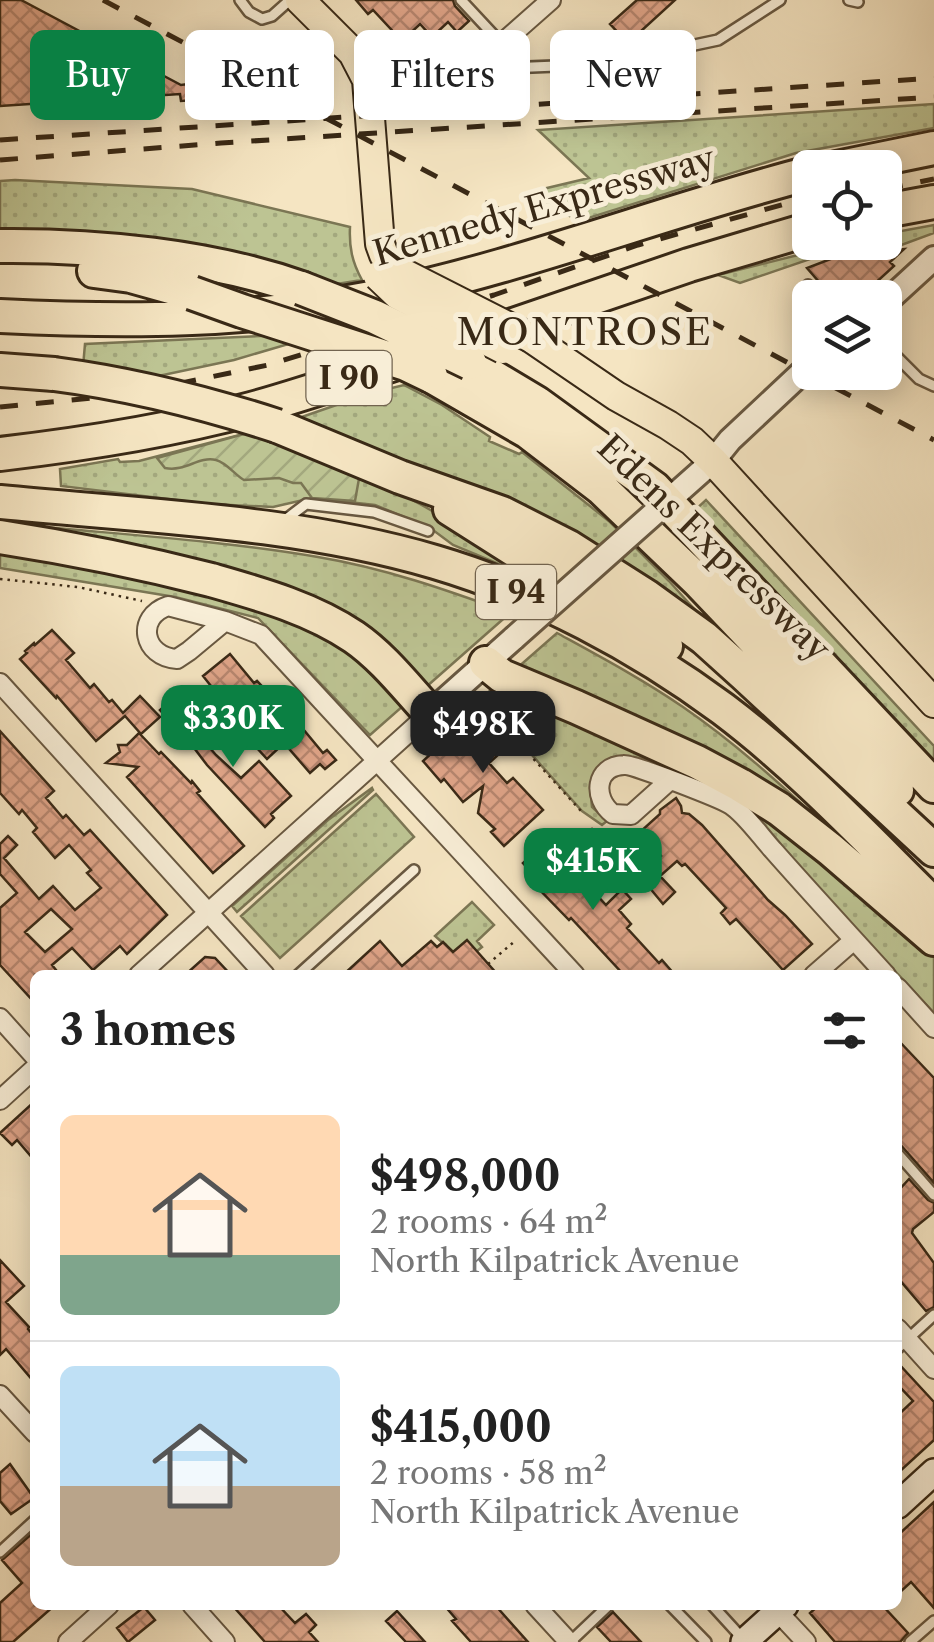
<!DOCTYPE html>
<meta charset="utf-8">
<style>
body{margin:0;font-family:"Libre Caslon Text",serif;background:#f6f6f6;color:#222;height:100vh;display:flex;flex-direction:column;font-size:38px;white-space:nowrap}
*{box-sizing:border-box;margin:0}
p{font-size:32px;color:#767676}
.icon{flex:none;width:55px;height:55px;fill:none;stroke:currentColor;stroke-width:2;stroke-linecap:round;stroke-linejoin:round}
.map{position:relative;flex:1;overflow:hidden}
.drawer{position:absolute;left:30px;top:970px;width:872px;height:640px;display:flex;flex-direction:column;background:#fff;border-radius:15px;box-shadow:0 5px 25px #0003}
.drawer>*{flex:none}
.hud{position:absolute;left:30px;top:30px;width:875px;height:90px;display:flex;gap:20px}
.controls{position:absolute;left:792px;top:150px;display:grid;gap:20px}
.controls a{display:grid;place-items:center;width:110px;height:110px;border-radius:15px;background:#fff;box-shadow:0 5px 25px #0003;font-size:50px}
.price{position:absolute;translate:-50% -85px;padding:0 22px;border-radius:20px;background:#0b8043;color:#fff;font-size:32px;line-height:65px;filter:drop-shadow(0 2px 5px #0008)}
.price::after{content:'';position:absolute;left:50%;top:60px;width:30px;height:22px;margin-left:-15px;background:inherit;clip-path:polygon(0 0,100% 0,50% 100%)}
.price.on{background:#222;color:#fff}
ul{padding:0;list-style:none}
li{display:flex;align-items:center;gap:30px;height:250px;padding:0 30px}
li+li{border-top:2px solid #e0e0e0}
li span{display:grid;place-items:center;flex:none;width:280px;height:200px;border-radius:15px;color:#555}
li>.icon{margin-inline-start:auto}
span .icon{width:120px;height:120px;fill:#fffc;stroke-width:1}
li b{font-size:42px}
h2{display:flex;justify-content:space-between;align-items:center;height:120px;padding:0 30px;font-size:42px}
.chip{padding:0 35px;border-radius:15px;background:#fff;box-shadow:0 5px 25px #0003;font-size:35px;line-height:90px}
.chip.on{background:#0b8043;color:#fff}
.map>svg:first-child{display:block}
.grass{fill:url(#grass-dots);stroke:#7b7654;stroke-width:2.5}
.garden{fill:url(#garden-furrows);stroke:#7b7654;stroke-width:2.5}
.building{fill:url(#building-cross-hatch);stroke:#392916;stroke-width:2.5;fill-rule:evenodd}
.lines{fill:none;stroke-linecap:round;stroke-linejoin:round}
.service-casing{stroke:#685841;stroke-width:14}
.minor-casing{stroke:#685841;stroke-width:22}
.tertiary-casing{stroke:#685841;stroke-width:28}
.secondary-casing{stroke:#392916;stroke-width:30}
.primary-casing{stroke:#392916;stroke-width:32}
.motorway-casing{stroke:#392916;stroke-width:38}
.path{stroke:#392916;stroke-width:2.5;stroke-dasharray:2.5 5;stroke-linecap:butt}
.service{stroke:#f8eed7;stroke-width:9}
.minor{stroke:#f8eed7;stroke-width:18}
.tertiary{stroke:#f8eed7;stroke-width:22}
.secondary{stroke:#f8eed7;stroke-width:25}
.primary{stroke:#f5e5c2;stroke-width:28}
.motorway{stroke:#f5e5c2;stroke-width:32}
.rail{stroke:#392916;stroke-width:5;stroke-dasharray:18 18;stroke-linecap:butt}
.tertiary-bridge-casing{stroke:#685841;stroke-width:28;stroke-linecap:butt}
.primary-bridge-casing{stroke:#392916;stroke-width:32;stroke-linecap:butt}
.motorway-bridge-casing{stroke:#392916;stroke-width:38;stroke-linecap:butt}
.tertiary-bridge{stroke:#f8eed7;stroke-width:22}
.primary-bridge{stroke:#f5e5c2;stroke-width:28}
.motorway-bridge{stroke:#f5e5c2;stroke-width:32}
.labels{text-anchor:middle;stroke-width:10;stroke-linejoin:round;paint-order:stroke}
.shield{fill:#f8eed7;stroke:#726450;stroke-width:2.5}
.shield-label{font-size:32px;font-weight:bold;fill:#392916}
.street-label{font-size:35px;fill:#392916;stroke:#f8eed7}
.neighbourhood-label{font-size:38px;letter-spacing:2.5px;fill:#392916;stroke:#f8eed7}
</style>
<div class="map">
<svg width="934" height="1642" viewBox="0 0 934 1642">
<defs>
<pattern id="grass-dots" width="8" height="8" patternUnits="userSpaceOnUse" patternTransform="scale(2.5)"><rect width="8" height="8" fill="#bdc493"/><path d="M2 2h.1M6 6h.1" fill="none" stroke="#a3a87e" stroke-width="1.8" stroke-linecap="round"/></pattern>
<pattern id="garden-furrows" width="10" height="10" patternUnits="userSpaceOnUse" patternTransform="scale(2.5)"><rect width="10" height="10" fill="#bdc493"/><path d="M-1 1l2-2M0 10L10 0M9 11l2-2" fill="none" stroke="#a3a87e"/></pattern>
<pattern id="building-cross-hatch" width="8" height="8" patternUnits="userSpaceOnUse" patternTransform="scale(2.5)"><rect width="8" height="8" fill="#e0a589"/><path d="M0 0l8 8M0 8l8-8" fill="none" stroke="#b7866f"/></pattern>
</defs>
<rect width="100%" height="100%" fill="#f5e5c2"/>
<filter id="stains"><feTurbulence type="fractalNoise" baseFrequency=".002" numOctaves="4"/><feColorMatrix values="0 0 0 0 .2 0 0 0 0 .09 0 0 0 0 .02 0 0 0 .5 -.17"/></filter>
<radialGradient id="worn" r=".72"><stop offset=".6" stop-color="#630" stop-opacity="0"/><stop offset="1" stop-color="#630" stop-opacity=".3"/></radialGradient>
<path class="grass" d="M934 104V128L796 153 579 221 526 193 589 178 538 130Z
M15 180 192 189 350 227C349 247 352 262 362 280L324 286 0 236V181Z
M934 225V233L896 247 848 246 740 283 718 275 846 243 885 242V234Z
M282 335 299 341 234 360 149 378 83 367 85 344Z
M404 385 442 405 490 437 489 441 519 454 522 452 610 522 669 581 714 631 293 420 371 393Z
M259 430C312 453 366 474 416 502 458 524 496 552 535 579L453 545 429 527 375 505 312 498 273 507 209 504 61 486 60 469 118 459 120 462 139 461Z
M706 500 934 746V769L850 680 806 626 694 511Z
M34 526C129 535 224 541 318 557 384 568 447 590 510 613L426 687 370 636Z
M0 547 173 582 342 639 403 706 370 735 258 618 175 597 0 568Z
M557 633C599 656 642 679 683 707 734 742 779 783 825 825L516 669Z
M491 690 506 691 716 778 934 953V1013L734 798 643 758 625 757 595 773 590 787 592 807 607 821 602 825 582 811 481 698Z
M372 788 373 790 237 912 232 906 328 820Z
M376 794 414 837 280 958 241 916Z
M472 902 494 925 477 941 482 947 477 951 453 952 435 936Z"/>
<path class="garden" d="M259 430 360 473 355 501 312 498 301 483H293L279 478 244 480C235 475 227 463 216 460 198 456 186 472 165 468L157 458Z"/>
<path class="building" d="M0 0H21L181 85 195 83 197 87H204L226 98 181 101 180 94 0 106Z
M356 0H453L455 6 469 21 457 32 448 22 432 37 420 24 402 41 373 10 368 14Z
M637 0H675L628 43 610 24Z
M904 249 890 262 894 266 859 298H833L807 268 841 255Z
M52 630 74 653 66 660 90 688 94 684 109 702 112 700 123 713 140 696 160 717 141 734 125 716 96 741 57 696 56 698 20 659 27 653 25 651 34 643 35 645Z
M230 654 254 683 257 681 274 699 279 695 289 707 283 712 299 732 303 729 323 753 327 750 336 760 325 769 320 764 310 773 284 743 267 759 257 748 273 733 251 707 245 713 221 687 215 691 203 676Z
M170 701 187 721 200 710 208 720 196 732 216 755 241 778 259 761 291 796 271 814 274 818 265 827 207 765 188 740 186 742 176 732 178 730 160 710Z
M476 710 508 746 489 763 507 783 513 778 543 810 504 846 491 832 495 829 478 813 483 786 463 802 444 779 441 782 423 761 447 739 443 735 458 722 460 724Z
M0 731 54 791 46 798 63 818 66 815 84 835 90 830 167 915 127 954 120 946 93 970 72 948 52 965 60 975H35V1003L0 965V908L17 893 0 874V844L8 836 17 845 4 858 39 899 53 886 75 910 101 888 87 873 91 870 69 845 55 858 33 832 37 828 22 810 19 814 0 793ZM51 909 72 929 45 952 25 932Z
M139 733 159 754 161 752 191 783 192 781 200 791 197 793 244 846 213 873 127 777 138 767 106 763 120 752 118 745H127Z
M676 798 681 806 682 813 689 814 702 825 768 900 785 915 812 944 783 970 736 919 730 924 721 913 726 908 685 864 682 866 677 861 660 876 675 892 663 904 639 875 661 856 640 832 660 814V810Z
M592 829 626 863 613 876 602 864 604 862 581 840Z
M551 838 561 850 558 853 606 905 622 889 631 899 619 910 631 924 627 928 659 963 662 960 675 975H624L571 918 569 920 535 885 539 881 523 863Z
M467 940 498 975H343L380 941 402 966 431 941 437 947 443 942 453 952Z
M205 957 215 958 231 975H185Z
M898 1040 934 1078V1183L898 1142Z
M35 1101V1161L17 1140 12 1145 0 1133Z
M909 1179 928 1200 934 1203V1212L913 1229 912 1233 934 1263V1307L926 1311 898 1278V1191Z
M0 1260 24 1286 6 1302 29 1327 28 1329 35 1337V1383L6 1349 0 1355Z
M898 1363 934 1402V1440L898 1473V1415L913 1401 898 1385Z
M10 1464 34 1498 11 1514 0 1501V1473Z
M934 1502V1608L911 1582 898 1594V1535Z
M35 1531V1605H55L13 1642H0V1603L22 1583 2 1560Z
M232 1605H278L295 1623 306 1614 316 1625 309 1632 318 1642H265Z
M444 1605H495L528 1642H471L452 1621 456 1619Z
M819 1605H882L908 1633 900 1642H835L810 1613Z
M144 1607 155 1620 128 1642 117 1628Z
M397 1611 425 1642H406L386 1621Z
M613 1612 641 1642H611L597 1627Z"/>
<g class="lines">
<g class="service-casing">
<path id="service" d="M240 0 249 12 262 19 272 16 290 0
M461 0 502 44
M849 0 858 2
M482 59 505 68 605 64 718 40 780 0
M808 285 821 298
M885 345 919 379 934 386
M285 520 306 504 374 512 428 531
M298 975 414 870
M898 1154 934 1195
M898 1348 934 1315
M0 1552 35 1520
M670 1605 706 1642
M712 1605 743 1639
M570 1642 609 1605
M910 1642 934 1621"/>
</g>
<g class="minor-casing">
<path id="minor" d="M353 53 396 66 473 62 492 52 551 0
M225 621 189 651 177 659C143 657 135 617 168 606L225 621 261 635 575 975
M0 683 265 975
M670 780 631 815 613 814C592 798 595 766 624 765 633 764 722 799 731 805 745 814 761 837 773 850 810 892 848 933 886 975
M139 975 430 713
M814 975 854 940
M898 988 934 1028
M0 1018 35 1057
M0 1100 35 1068
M898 1329 934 1369
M0 1395 35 1433
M192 1605 225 1642
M535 1605 569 1642
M778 1612 806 1642
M68 1642 109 1605"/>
</g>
<g class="tertiary-casing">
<path id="tertiary" d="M885 303 934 258
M659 509 713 461 730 440 810 365
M430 713 514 638"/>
</g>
<g class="secondary-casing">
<path id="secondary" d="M898 1505 934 1472
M744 1642 785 1605"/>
</g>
<g class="primary-casing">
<path id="primary" d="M300 0 353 53 367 80 380 244 384 255 399 271
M531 338 616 396 668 425 692 441 713 461 934 703"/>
</g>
<g class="motorway-casing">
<path id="motorway" d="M836 168 934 148
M885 211 934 202
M0 246C97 245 210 256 301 288
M94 271 131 276 192 293
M0 316C125 322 247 322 371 298 520 268 663 211 810 173
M484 335 689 265 810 229
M470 363 537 403 654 488 934 786
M0 370 54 374
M431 376 528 432 601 488 698 581 897 790
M277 426 400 477 502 513 569 547 646 596 704 638 745 675 934 850
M0 454C85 444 169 431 251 409 306 394 359 375 413 358
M0 502C143 516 296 521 435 562 537 592 638 646 723 709 800 767 866 838 934 905
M450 509 666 646
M0 537C71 548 141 562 211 580 260 594 311 608 354 637 383 657 406 687 430 713
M486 663 502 676 576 707 697 762 740 785 779 809 831 850 934 939"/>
</g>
<path class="path" d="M0 579 78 587 142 601
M478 698 581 811
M488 964 515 941"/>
<use href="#service" class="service"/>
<use href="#minor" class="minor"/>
<use href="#tertiary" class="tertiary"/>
<use href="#secondary" class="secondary"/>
<use href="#primary" class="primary"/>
<use href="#motorway" class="motorway"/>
<path class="rail" d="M103 0 934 440
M0 140 934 78
M0 160 221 143 934 97
M885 189 934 179
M0 407 124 395 268 365 494 295 638 245 810 197"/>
<g class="tertiary-bridge-casing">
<path id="tertiary-bridge" d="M514 638 659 509"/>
</g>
<g class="primary-bridge-casing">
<path id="primary-bridge" d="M399 271 531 338
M378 276 398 295 503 349"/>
</g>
<g class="motorway-bridge-casing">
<path id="motorway-bridge" d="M301 288 375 317 470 363
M192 293 242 311 406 364 431 376
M54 374C131 384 203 402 277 426"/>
</g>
<use href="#tertiary-bridge" class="tertiary-bridge"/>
<use href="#primary-bridge" class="primary-bridge"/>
<use href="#motorway-bridge" class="motorway-bridge"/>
</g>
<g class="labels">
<g class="shield">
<rect x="306.5" y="351" width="85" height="54" rx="8"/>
<rect x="476" y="565" width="80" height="54" rx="8"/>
</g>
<g class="shield-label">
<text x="349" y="389">I 90</text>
<text x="516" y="603">I 94</text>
</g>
<g class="street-label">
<text transform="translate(544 206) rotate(-16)" y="12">Kennedy Expressway</text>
<text transform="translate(714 548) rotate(44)" y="12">Edens Expressway</text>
</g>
<g class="neighbourhood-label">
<text x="585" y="345">MONTROSE</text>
</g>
</g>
<rect width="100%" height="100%" filter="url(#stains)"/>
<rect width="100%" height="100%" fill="url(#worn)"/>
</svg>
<div class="controls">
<a><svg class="icon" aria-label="locate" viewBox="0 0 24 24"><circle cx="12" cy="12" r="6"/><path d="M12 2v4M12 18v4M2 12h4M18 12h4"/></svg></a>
<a><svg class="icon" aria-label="layers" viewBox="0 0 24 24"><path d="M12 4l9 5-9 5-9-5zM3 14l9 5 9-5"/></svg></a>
</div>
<b class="price" style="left:233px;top:770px">$330K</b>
<b class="price on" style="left:483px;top:776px">$498K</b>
<b class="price" style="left:593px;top:913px">$415K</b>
<div class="hud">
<a class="chip on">Buy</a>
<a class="chip">Rent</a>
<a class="chip">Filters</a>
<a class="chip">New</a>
</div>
<section class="drawer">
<h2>3 homes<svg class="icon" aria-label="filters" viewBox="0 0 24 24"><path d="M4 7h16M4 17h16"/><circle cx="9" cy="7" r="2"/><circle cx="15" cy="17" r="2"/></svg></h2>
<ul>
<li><span style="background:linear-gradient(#ffd9b3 70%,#7fa58c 0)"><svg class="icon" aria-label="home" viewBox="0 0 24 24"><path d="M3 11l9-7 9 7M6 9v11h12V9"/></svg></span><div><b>$498,000</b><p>2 rooms · 64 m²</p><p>North Kilpatrick Avenue</p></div></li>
<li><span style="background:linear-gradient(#bfe0f5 60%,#b9a48a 0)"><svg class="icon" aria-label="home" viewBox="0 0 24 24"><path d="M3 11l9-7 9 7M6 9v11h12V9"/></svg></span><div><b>$415,000</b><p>2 rooms · 58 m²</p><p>North Kilpatrick Avenue</p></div></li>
</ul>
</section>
</div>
